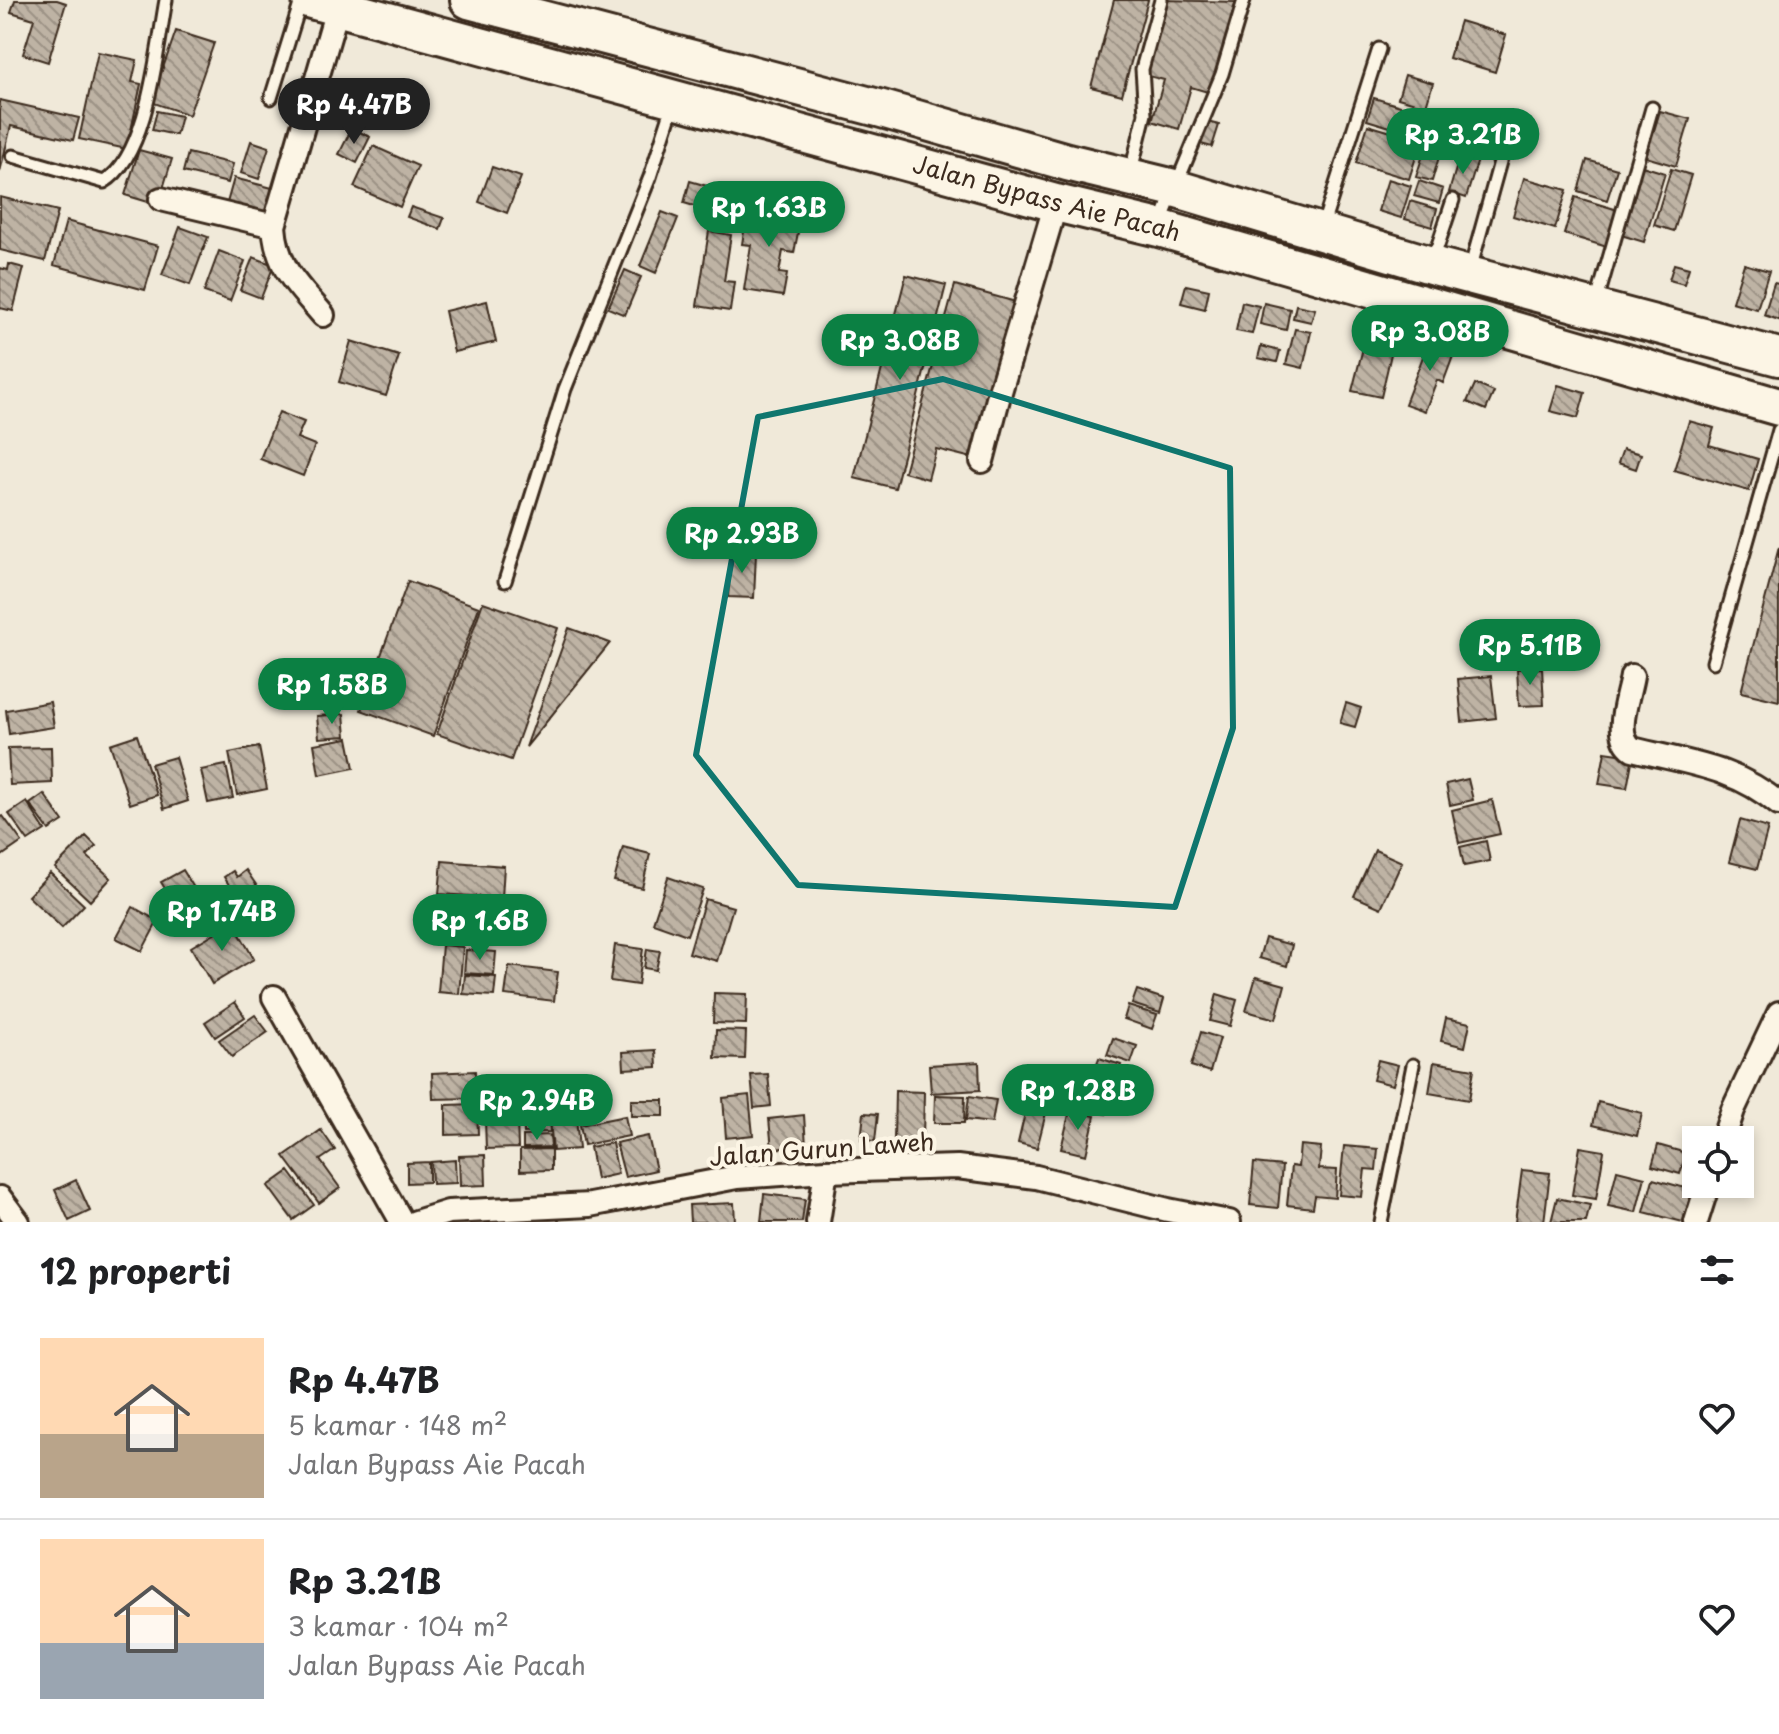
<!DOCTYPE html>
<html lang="id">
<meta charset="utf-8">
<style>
body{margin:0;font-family:"Playpen Sans",sans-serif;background:#f6f6f6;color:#202124;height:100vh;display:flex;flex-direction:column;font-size:30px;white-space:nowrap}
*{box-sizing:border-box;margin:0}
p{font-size:26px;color:#757577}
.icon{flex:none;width:44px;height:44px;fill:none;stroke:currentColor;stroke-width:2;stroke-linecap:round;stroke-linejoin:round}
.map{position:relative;height:1222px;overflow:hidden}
.side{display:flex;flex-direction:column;background:#fff;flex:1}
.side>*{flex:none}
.fabs{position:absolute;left:1682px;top:1126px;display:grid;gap:16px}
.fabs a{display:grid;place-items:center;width:72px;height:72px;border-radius:0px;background:#fff;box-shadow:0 4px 12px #0003;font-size:40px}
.price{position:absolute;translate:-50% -68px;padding:0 18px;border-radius:28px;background:#0b8043;color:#fff;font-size:26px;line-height:52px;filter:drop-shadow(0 2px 4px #0008)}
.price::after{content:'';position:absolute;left:50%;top:48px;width:24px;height:18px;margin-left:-12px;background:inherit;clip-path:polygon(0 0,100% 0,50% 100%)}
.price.active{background:#222;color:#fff}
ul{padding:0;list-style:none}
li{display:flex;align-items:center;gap:24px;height:200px;padding:0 40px}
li+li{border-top:2px solid #e0e0e0}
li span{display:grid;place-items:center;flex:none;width:224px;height:160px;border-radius:0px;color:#555}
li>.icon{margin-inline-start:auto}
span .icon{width:96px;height:96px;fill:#fffc;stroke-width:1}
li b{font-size:34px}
h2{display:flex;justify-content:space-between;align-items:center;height:96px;padding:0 40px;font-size:34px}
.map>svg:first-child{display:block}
.building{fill:url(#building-back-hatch);stroke:#3b2a1e;stroke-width:2}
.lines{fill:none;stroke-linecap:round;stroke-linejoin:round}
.service-casing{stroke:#3b2a1e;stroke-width:17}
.minor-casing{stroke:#3b2a1e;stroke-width:28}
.trunk-casing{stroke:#3b2a1e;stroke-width:42}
.service{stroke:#fcf5e5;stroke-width:11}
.minor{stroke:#fcf5e5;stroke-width:22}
.trunk{stroke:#fcf5e5;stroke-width:36}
.marked{fill:none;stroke:#0f766e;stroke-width:6;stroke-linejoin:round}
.labels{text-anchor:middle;stroke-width:8;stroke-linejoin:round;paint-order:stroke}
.street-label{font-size:24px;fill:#3b2a1e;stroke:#fcf5e5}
</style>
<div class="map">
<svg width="1779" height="1222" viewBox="0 0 1779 1222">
<defs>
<pattern id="building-back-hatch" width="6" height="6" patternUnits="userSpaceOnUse" patternTransform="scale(2)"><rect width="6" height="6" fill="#beb3a4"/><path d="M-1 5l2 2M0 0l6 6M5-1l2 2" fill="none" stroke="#9c9285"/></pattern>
</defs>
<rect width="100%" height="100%" fill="#f0e9d9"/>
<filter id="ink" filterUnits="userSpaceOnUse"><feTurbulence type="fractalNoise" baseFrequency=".0125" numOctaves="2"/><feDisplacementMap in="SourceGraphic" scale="16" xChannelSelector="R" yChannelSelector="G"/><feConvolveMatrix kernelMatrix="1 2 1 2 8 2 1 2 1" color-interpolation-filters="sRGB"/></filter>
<g filter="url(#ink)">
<path class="building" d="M15 0H57L66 3 48 62 23 54 34 19 11 12Z
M1114 0H1148L1122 95 1091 87Z
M1166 0 1236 2 1211 93 1191 87 1179 129 1152 121 1164 80 1145 75Z
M1460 21 1506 35 1495 72 1449 58Z
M176 31 214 43 189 115 151 102Z
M98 52 137 60 132 82 141 84 127 149 79 139Z
M1405 75 1433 83 1426 106 1398 98Z
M1374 98 1417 111 1410 133 1367 120Z
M0 100 79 118 73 140 11 126 0 172Z
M157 111 181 116 176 135 152 130Z
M1660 111 1690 119 1676 166 1646 157Z
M1434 118 1461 126 1456 141 1429 133Z
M1207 122 1219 125 1212 147 1201 144Z
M1368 125 1421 141 1409 179 1356 163Z
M352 128 370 137 357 163 339 154Z
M1428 139 1443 143 1432 181 1416 177Z
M251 141 269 147 259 179 241 173Z
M373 146 418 166 400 207 354 187Z
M139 150 172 159 158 205 125 195Z
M188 153 233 164 228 183 183 172Z
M1460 155 1478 160 1466 198 1449 192Z
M1587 160 1617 169 1607 200 1578 191Z
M1642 166 1665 173 1644 242 1621 235Z
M492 167 521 177 507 213 479 202Z
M1671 169 1691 175 1674 231 1654 225Z
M234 178 276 189 268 221 225 210Z
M1524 178 1567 190 1555 229 1513 216Z
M1388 179 1411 186 1401 218 1378 211Z
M690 181 721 190 714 212 684 203Z
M1419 181 1443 189 1439 203 1414 196Z
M0 197 58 211 45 261 0 250Z
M1575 197 1618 210 1607 247 1564 234Z
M1410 201 1437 209 1432 227 1405 219Z
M411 207 444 218 440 229 407 217Z
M748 207 801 217 794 253 783 251 779 273 787 274 783 296 744 290 751 245 742 244Z
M662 212 678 218 656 273 640 266Z
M66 221 158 246 145 290 54 265Z
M180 227 208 237 190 285 162 275Z
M709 231 731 235 724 281 734 282 730 311 697 306Z
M219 251 245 261 230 301 204 292Z
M253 257 274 265 261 298 240 290Z
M9 264 24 268 13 311 0 308V268L8 270Z
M1674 264 1689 268 1684 284 1669 280Z
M1744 264 1769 271 1757 309 1732 302Z
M625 270 641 277 625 315 608 308Z
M906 275 946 285 895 488 854 478Z
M1774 283 1779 284V320L1764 315Z
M955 285 1023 304 980 460 936 449 928 479 904 472Z
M1186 285 1209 290 1205 309 1181 303Z
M487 301 496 342 454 352 445 311Z
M1242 302 1259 306 1252 334 1236 331Z
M1264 303 1290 309 1286 330 1260 324Z
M1296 305 1315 309 1311 322 1293 318Z
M1295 329 1311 332 1303 368 1286 364Z
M1430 338 1456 348 1443 383 1437 380 1425 411 1405 404Z
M351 341 399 356 386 396 339 382Z
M1261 346 1280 351 1277 362 1258 358Z
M1363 348 1391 354 1381 397 1352 391Z
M1475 384 1494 392 1486 410 1467 402Z
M1558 385 1585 393 1578 418 1550 411Z
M279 412 304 422 297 438 315 445 303 476 260 459Z
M1689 421 1714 428 1709 445 1758 459 1749 491 1674 470Z
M1623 449 1641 454 1636 469 1618 463Z
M1779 547V701L1741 692Z
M731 553H756L754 598 728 597Z
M408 581 479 607 433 736 361 710Z
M483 602 558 628 511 760 437 734Z
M569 628 610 643 526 747Z
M1542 668 1544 705 1519 706 1517 669Z
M1491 676 1496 718 1462 722 1458 679Z
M50 702 54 727 9 734 6 710Z
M1346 703 1361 708 1355 727 1340 723Z
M344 714 346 736 319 738 317 716Z
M137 735 157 795 130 804 110 744Z
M348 738 354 768 319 775 314 744Z
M51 747 52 783 10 785 8 748Z
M259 747 267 789 237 795 229 753Z
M1605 752 1633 756 1627 788 1599 784Z
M175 757 188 801 164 809 151 764Z
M226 765 233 798 208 803 201 770Z
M1468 779 1473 800 1450 805 1446 784Z
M44 794 63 821 49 830 30 804Z
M1492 800 1500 834 1459 843 1452 810Z
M27 802 45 830 28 841 9 814Z
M3 816 22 842 0 857V818Z
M1740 820 1768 828 1757 869 1729 862Z
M86 836 96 846 87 856 111 878 90 901 55 868Z
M1486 841 1490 861 1464 866 1460 847Z
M623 847 650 854 642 888 614 881Z
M1375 850 1402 862 1381 908 1354 896Z
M442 861 504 866 502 898 439 894Z
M183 870 194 888 172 900 161 882Z
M246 870 263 895 244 908 224 877 233 871 237 877Z
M50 873 84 905 62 928 28 896Z
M668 877 703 889 687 935 653 923Z
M191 892 200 908 181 919 172 903Z
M705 899 733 907 717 961 689 953Z
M133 907 158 921 142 951 116 938Z
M445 907 474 909 472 939 442 937Z
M233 922 254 959 212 984 191 947Z
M1265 938 1292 945 1287 966 1259 958Z
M442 945 463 947 459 994 438 992Z
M615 945 643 949 638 985 610 981Z
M647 949 660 951 656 970 644 968Z
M466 950 496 952 494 975 464 973Z
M509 966 558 972 554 1001 505 995Z
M465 975 496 977 494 996 463 994Z
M1256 977 1285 985 1276 1019 1246 1011Z
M1137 990 1164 999 1160 1013 1132 1004Z
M714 993 747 994 746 1024 713 1023Z
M1217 994 1237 1000 1230 1026 1210 1021Z
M235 1002 245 1017 215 1037 205 1022Z
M1128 1006 1157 1015 1152 1029 1124 1019Z
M255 1015 268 1032 232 1057 219 1040Z
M1446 1018 1470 1023 1465 1047 1441 1041Z
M716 1030 746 1031 745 1059 715 1058Z
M1201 1032 1220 1038 1210 1072 1191 1066Z
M1113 1038 1137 1046 1131 1063 1107 1055Z
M656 1050 657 1067 624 1069 623 1052Z
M1099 1058 1121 1065 1116 1082 1093 1074Z
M1378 1060 1398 1065 1393 1085 1373 1080Z
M979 1062 980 1090 931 1093 929 1065Z
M1434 1062 1474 1069 1469 1100 1429 1093Z
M475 1071 476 1098 433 1099 432 1073Z
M768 1074 771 1106 754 1108 751 1075Z
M554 1077 580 1078V1100H553Z
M1084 1083 1093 1085 1090 1099 1081 1097Z
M1062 1087 1075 1090 1071 1107 1058 1104Z
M895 1091 924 1092 923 1140H894Z
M519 1092 520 1116 496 1117 495 1093Z
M749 1095 753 1135 726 1138 723 1098Z
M935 1095 965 1096 964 1123H934Z
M969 1096 996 1100 992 1123 966 1120Z
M1077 1097 1108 1104 1106 1114 1074 1107Z
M631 1100H664V1116H631Z
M1028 1100 1048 1105 1037 1148 1018 1143Z
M1598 1102 1642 1113 1637 1136 1593 1125Z
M477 1104 478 1134 446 1135V1105Z
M1070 1110 1095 1116 1086 1155 1061 1149Z
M864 1113 878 1114 875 1141 861 1140Z
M549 1115 550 1132 524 1133 523 1116Z
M804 1115 806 1146 772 1149 769 1119Z
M625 1116 629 1136 584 1145 580 1125Z
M576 1117 579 1149 553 1151 550 1120Z
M517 1119 518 1148 486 1149 485 1120Z
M321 1130 335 1150 320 1160 340 1188 319 1203 284 1156Z
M550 1135 551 1147 523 1148V1136Z
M648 1136 656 1170 625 1177 616 1143Z
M612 1143 618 1174 596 1179 590 1147Z
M1300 1145 1321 1147 1319 1169 1337 1170 1335 1198 1315 1196 1313 1208 1287 1205 1291 1166 1298 1167Z
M1658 1145 1686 1153 1680 1174 1652 1166Z
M1344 1146 1378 1149 1376 1170 1365 1169 1362 1197 1339 1195Z
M1580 1147 1604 1151 1596 1199 1572 1195Z
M551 1149V1170L520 1171V1150Z
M485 1155 486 1185 460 1186 459 1156Z
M455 1160 456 1183 432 1184 431 1162Z
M429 1162V1182L407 1183V1163Z
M1254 1163 1282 1166 1278 1208 1250 1205Z
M1522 1170 1550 1173 1544 1222H1515Z
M1617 1170 1645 1177 1636 1212 1608 1206Z
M289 1171 314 1205 293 1220 268 1186Z
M1653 1179 1692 1190 1683 1222 1644 1212Z
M76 1180 90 1211 69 1221 55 1190Z
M764 1194 805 1199 802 1222H761Z
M1557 1198 1590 1205 1586 1222H1551Z
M734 1203 735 1222H690L689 1205Z"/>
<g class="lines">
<g class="service-casing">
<path id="service" d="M271 98 301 1
M13 156 104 182C148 156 157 48 166 0
M1131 171 1145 114 1142 69 1161 0
M1160 224 1222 74 1244 0
M1322 228 1379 49
M1433 260 1453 200
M1470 270 1506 140
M1596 304 1652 108
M505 581 565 389 650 177 674 102
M1713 662 1779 430
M1381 1222 1413 1065"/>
</g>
<g class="minor-casing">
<path id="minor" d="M161 199 274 226
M323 315C297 284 277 269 274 226L338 6
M982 461 999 395 1056 203
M1632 676C1629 697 1612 735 1633 749 1688 763 1735 767 1779 804
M274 997 402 1222
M1723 1140 1733 1110 1779 1013
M0 1198 18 1222
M416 1222 448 1212 590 1205 737 1177 826 1171 957 1167 1036 1177 1168 1210 1229 1222
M818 1222 826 1171
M1696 1222 1708 1184"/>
</g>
<g class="trunk-casing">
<g id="trunk">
<path id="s1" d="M311 0 1056 203 1159 228 1779 407"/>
<path d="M469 0 882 109 1067 162 1174 188 1431 265 1779 357"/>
</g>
</g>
<use href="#service" class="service"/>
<use href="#minor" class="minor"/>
<use href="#trunk" class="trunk"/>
</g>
</g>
<path class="marked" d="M943 379 1230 468 1233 728 1175 907 798 885 696 755 758 417Z"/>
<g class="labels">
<g class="street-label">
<text dy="8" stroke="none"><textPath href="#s1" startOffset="762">Jalan Bypass Aie Pacah</textPath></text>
<text transform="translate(822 1150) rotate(-4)" y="8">Jalan Gurun Laweh</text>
</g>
</g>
</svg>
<div class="fabs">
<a><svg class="icon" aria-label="locate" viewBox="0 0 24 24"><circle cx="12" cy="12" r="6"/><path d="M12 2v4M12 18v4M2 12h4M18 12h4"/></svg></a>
</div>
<b class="price active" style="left:354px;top:146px">Rp 4.47B</b>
<b class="price" style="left:1463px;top:176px">Rp 3.21B</b>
<b class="price" style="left:769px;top:249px">Rp 1.63B</b>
<b class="price" style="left:1430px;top:373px">Rp 3.08B</b>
<b class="price" style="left:900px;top:382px">Rp 3.08B</b>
<b class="price" style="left:742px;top:575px">Rp 2.93B</b>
<b class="price" style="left:1530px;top:687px">Rp 5.11B</b>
<b class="price" style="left:332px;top:726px">Rp 1.58B</b>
<b class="price" style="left:222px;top:953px">Rp 1.74B</b>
<b class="price" style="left:480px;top:962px">Rp 1.6B</b>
<b class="price" style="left:1078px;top:1132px">Rp 1.28B</b>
<b class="price" style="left:537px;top:1142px">Rp 2.94B</b>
</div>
<section class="side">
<h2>12 properti<svg class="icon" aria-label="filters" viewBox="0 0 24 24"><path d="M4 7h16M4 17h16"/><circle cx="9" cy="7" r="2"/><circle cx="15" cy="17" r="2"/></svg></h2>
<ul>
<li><span style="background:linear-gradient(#ffd9b3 60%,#b9a48a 0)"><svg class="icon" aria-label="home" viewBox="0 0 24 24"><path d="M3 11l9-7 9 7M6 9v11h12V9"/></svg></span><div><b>Rp 4.47B</b><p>5 kamar · 148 m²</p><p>Jalan Bypass Aie Pacah</p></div><svg class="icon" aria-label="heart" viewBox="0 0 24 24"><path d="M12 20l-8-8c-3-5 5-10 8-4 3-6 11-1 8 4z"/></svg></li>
<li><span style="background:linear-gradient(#ffd9b3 65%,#9aa5b1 0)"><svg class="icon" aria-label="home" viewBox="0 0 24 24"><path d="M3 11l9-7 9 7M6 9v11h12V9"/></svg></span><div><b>Rp 3.21B</b><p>3 kamar · 104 m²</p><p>Jalan Bypass Aie Pacah</p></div><svg class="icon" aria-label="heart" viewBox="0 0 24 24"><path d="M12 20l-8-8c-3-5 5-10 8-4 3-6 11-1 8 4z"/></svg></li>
</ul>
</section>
